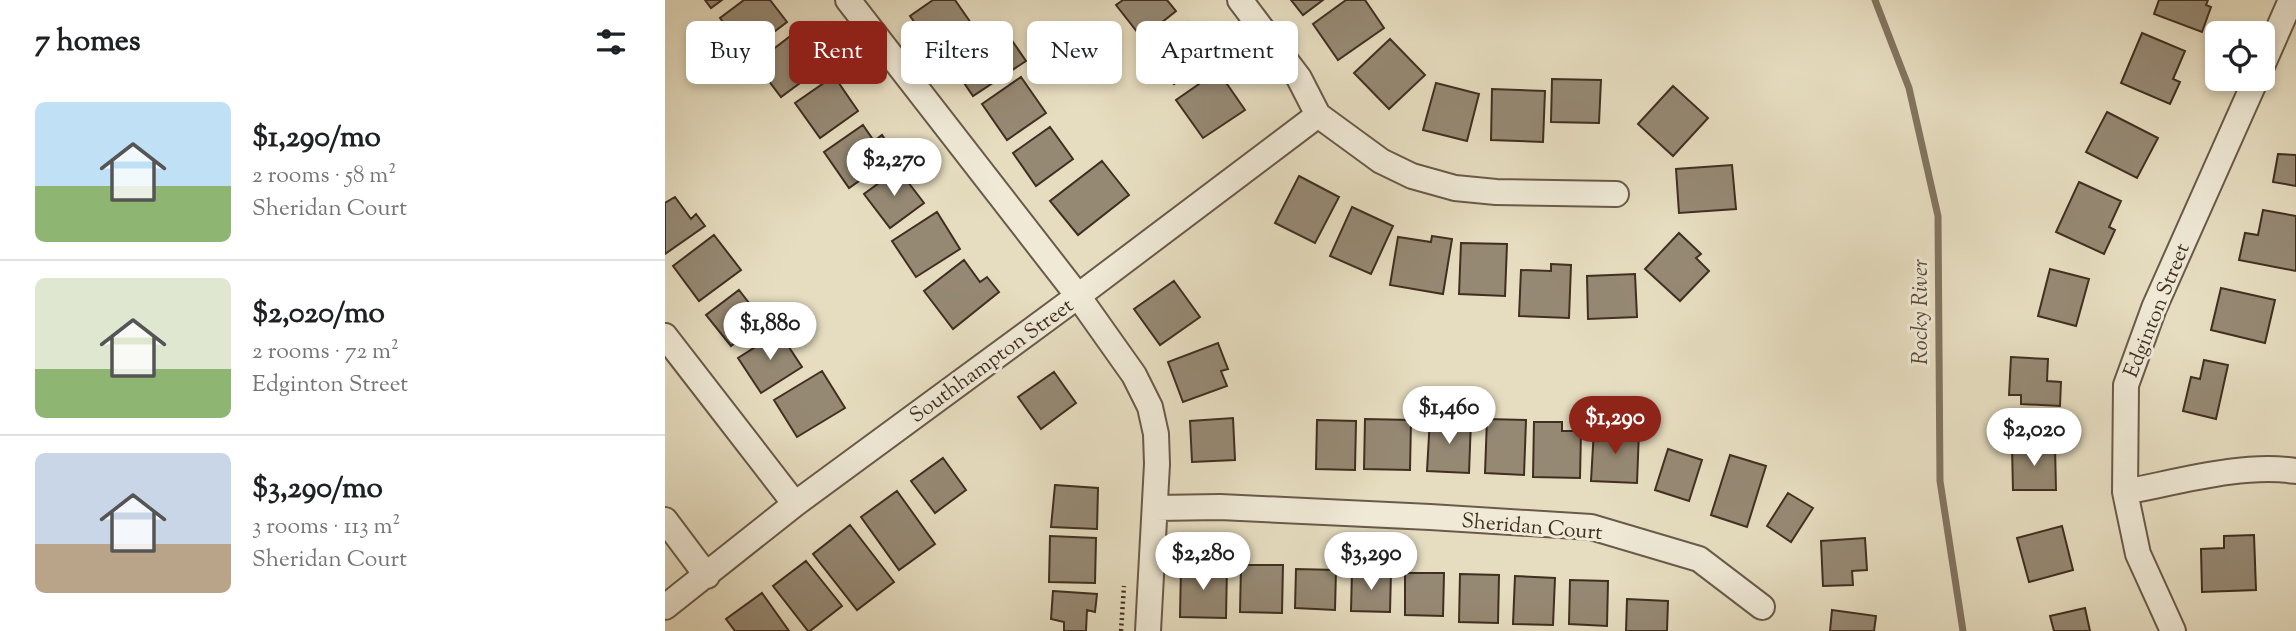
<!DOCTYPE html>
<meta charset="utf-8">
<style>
body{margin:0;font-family:"Sorts Mill Goudy",serif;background:#f2f2f2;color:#202124;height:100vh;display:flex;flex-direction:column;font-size:26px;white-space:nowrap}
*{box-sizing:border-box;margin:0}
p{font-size:23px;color:#757577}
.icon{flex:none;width:38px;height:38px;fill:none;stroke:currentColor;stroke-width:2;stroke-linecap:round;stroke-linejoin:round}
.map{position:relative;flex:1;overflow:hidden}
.sheet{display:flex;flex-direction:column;background:#fff;width:665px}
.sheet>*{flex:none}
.hud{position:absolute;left:21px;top:21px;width:665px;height:63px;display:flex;gap:14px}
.fabs{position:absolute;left:1540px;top:21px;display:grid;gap:14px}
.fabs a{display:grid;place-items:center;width:70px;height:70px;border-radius:10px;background:#fff;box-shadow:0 4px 10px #0003;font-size:35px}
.price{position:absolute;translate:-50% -60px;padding:0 16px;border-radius:24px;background:#fff;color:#222;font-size:23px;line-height:46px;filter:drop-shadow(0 2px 4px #0008)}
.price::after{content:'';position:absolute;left:50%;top:42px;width:21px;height:16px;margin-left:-10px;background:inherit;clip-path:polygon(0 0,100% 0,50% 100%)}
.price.selected{background:#8f2418;color:#fff}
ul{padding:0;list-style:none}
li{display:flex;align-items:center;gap:21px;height:175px;padding:0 35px}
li+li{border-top:2px solid #e0e0e0}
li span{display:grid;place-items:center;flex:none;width:196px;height:140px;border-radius:10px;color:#555}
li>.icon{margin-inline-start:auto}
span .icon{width:84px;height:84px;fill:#fffc;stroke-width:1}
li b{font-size:30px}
h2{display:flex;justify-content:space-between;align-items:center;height:84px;padding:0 35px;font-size:30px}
.chip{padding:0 24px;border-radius:10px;background:#fff;box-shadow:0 4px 10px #0003;font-size:24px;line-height:63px}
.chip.selected{background:#8f2418;color:#fff}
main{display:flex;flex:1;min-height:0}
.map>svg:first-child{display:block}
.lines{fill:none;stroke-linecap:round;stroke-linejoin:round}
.stream{stroke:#827460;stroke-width:7}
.building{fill:#968974;stroke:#402f21;stroke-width:2}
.minor-casing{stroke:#6a5a49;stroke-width:28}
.path{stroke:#402f21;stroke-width:4.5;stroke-dasharray:2 3.5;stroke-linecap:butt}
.minor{stroke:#efe9d6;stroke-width:24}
.labels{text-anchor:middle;stroke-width:6;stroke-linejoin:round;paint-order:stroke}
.street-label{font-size:21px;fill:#402f21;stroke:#efe9d6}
.water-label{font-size:23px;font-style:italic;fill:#5c4c3b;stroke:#efe9d6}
</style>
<main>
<section class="sheet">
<h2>7 homes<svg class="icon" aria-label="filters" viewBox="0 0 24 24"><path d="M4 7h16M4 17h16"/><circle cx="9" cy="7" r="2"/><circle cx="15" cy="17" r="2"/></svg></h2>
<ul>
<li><span style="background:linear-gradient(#bfe0f5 60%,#8fb573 0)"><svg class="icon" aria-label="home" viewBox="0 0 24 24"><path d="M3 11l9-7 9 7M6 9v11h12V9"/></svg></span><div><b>$1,290/mo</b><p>2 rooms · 58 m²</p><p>Sheridan Court</p></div></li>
<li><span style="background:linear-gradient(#dfe7d0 65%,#8fb573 0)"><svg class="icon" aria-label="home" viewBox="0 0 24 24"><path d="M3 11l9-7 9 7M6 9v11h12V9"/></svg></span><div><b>$2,020/mo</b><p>2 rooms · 72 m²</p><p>Edginton Street</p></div></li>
<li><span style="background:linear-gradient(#c9d6e8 65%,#b9a48a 0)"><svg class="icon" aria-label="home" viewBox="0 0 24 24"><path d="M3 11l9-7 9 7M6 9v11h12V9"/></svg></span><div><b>$3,290/mo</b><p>3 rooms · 113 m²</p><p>Sheridan Court</p></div></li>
</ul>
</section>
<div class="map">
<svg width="1631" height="631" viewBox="0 0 1631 631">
<rect width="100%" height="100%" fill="#e6ddc0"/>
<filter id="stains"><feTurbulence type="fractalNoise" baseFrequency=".00286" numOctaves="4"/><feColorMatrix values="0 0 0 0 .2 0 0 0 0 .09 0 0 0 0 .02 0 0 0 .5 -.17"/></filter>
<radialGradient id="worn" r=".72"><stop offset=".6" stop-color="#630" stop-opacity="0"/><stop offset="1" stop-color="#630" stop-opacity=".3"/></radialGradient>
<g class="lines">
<path class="stream" d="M1210 0 1244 88 1273 216 1275 481 1298 631"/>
</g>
<path class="building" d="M40 0H57L46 8Z
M79 0H105L122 22 81 53 55 18Z
M268 0H290L308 26 271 52 245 16Z
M458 0H502L511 11 477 38 451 5Z
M626 0H658L638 15Z
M681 0H700L719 28 673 60 648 24Z
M1494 0H1543L1541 5 1546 7 1537 32 1489 14Z
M523 22 547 58 509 84 485 49Z
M335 23 361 61 308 96 282 58Z
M132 31 158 66 116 97 90 63Z
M1477 33 1520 51 1508 79 1515 82 1505 104 1456 83Z
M725 39 760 75 724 109 689 73Z
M553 71 580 110 538 138 511 100Z
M169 76 193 111 155 138 130 103Z
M356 77 381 113 342 140 317 104Z
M887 79 936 80 934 123 886 122Z
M771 83 814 94 802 141 758 130Z
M1008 86 1043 118 1008 156 973 124Z
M827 89 880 91 878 142 826 140Z
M1442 112 1493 138 1472 178 1421 152Z
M198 125 209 141 217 135 231 155 184 188 159 152Z
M385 127 408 159 371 186 348 153Z
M1613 154 1631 155V186L1608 182Z
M437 161 464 195 413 235 385 201Z
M1067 165 1071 209 1014 213 1011 169Z
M233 169 259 203 225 228 199 194Z
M634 176 674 197 650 243 610 223Z
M1414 182 1456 201 1444 227 1450 230 1439 254 1391 232Z
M10 197 26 219 31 214 40 226 0 254V203Z
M687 207 728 226 706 274 665 256Z
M1598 210 1631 216V271L1574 260 1580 233 1593 235Z
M272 212 295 249 251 277 227 241Z
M1014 233 1036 254 1031 258 1044 271 1015 301 980 269Z
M49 235 76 270 34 301 8 266Z
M767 236 787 239 778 294 725 285 733 237 766 242Z
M796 243 842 244 840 296 794 294Z
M299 260 315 282 322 277 334 292 288 329 259 291Z
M886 264 906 265 904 318 854 316 856 270 886 271Z
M1385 269 1424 279 1411 326 1373 316Z
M970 274 972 317 923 319 922 276Z
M509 281 535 317 495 345 469 309Z
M1556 288 1610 300 1600 343 1546 330Z
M74 290 98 321 66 346 41 315Z
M114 332 137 367 96 393 73 358Z
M553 343 563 369 556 371 562 386 518 402 503 362Z
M1346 357 1383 359 1382 381 1396 382 1395 406 1356 404V395H1344Z
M1539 360 1563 365 1551 419 1518 411 1526 377 1535 379Z
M157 371 180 408 132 437 109 400Z
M389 372 411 403 376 429 353 397Z
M568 418 570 460 527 462 525 421Z
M765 418 806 420 804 473 762 471Z
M700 419 746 420 745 470 699 469Z
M822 419 861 420 859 475 820 473Z
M652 420 691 421 690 470 651 469Z
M869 422H897V431H916L915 478 868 477Z
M929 429 974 431 972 483 926 481Z
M1390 446 1391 490H1348L1347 447Z
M1003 449 1037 460 1024 501 990 490Z
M1065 455 1101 466 1082 527 1046 515Z
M278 458 301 490 270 513 246 481Z
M390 485 433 488 432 529 386 527Z
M232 491 270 544 234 570 196 517Z
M1123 493 1148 508 1126 542 1102 526Z
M185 525 229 582 192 610 148 554Z
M1397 526 1408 570 1364 582 1352 538Z
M1589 535 1591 590 1537 592 1536 549 1559 548V536Z
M385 536 431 538 430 583 384 582Z
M1200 538 1202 570 1187 571 1188 585 1158 586 1156 541Z
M141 561 177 606 145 631H143L108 586Z
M576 565H618L617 613 575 612Z
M516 566 562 567 561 618 515 617Z
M631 569 671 570 670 610 630 608Z
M687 571 726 572 725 612 686 611Z
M740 573H779L778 616 740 615Z
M795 574 834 575 833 623 794 622Z
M850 576 890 578 888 625 848 624Z
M905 580 943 581 942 626 904 624Z
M388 591 432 594 430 612 422 610 421 631H399V622L386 619Z
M97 593 124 631H70L61 619Z
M962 599 1003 601 1002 631H961Z
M1420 608 1425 631H1389L1385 616Z
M1167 610 1211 616 1209 631H1165Z"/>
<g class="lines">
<g class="minor-casing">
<path id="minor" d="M183 0 413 296 469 375 485 407 491 434 492 464 483 631
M575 0 634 78 653 115 716 161 747 176 790 188 831 192 951 194
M1598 64 1626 0
M0 336 130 504
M1460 492C1513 482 1577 463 1631 471
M491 508 555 507 765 517 926 527 1034 559 1097 607
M0 520 42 576
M0 607 130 504 413 296 653 115
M1508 631 1473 554 1460 492 1461 385 1489 308 1591 79"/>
</g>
<path class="path" d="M456 631 459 586"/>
<use href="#minor" class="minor"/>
</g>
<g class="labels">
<g class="street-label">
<text transform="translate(1491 310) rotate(-68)" y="7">Edginton Street</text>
<text transform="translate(326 360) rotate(-36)" y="7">Southhampton Street</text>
<text transform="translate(867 526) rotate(5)" y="7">Sheridan Court</text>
</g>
<g class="water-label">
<text transform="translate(1254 312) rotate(-90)" y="8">Rocky River</text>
</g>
</g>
<rect width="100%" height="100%" filter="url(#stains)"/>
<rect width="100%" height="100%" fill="url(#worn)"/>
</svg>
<div class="fabs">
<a><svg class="icon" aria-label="locate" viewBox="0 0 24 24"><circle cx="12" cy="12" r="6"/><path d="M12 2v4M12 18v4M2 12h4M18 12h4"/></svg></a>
</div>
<b class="price" style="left:229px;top:198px">$2,270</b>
<b class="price" style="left:105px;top:362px">$1,880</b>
<b class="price" style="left:784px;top:446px">$1,460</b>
<b class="price selected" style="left:950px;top:456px">$1,290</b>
<b class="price" style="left:1369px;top:468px">$2,020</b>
<b class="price" style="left:538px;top:592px">$2,280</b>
<b class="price" style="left:706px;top:592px">$3,290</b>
<div class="hud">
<a class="chip">Buy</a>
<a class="chip selected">Rent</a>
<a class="chip">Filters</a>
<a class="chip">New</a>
<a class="chip">Apartment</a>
</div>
</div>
</main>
